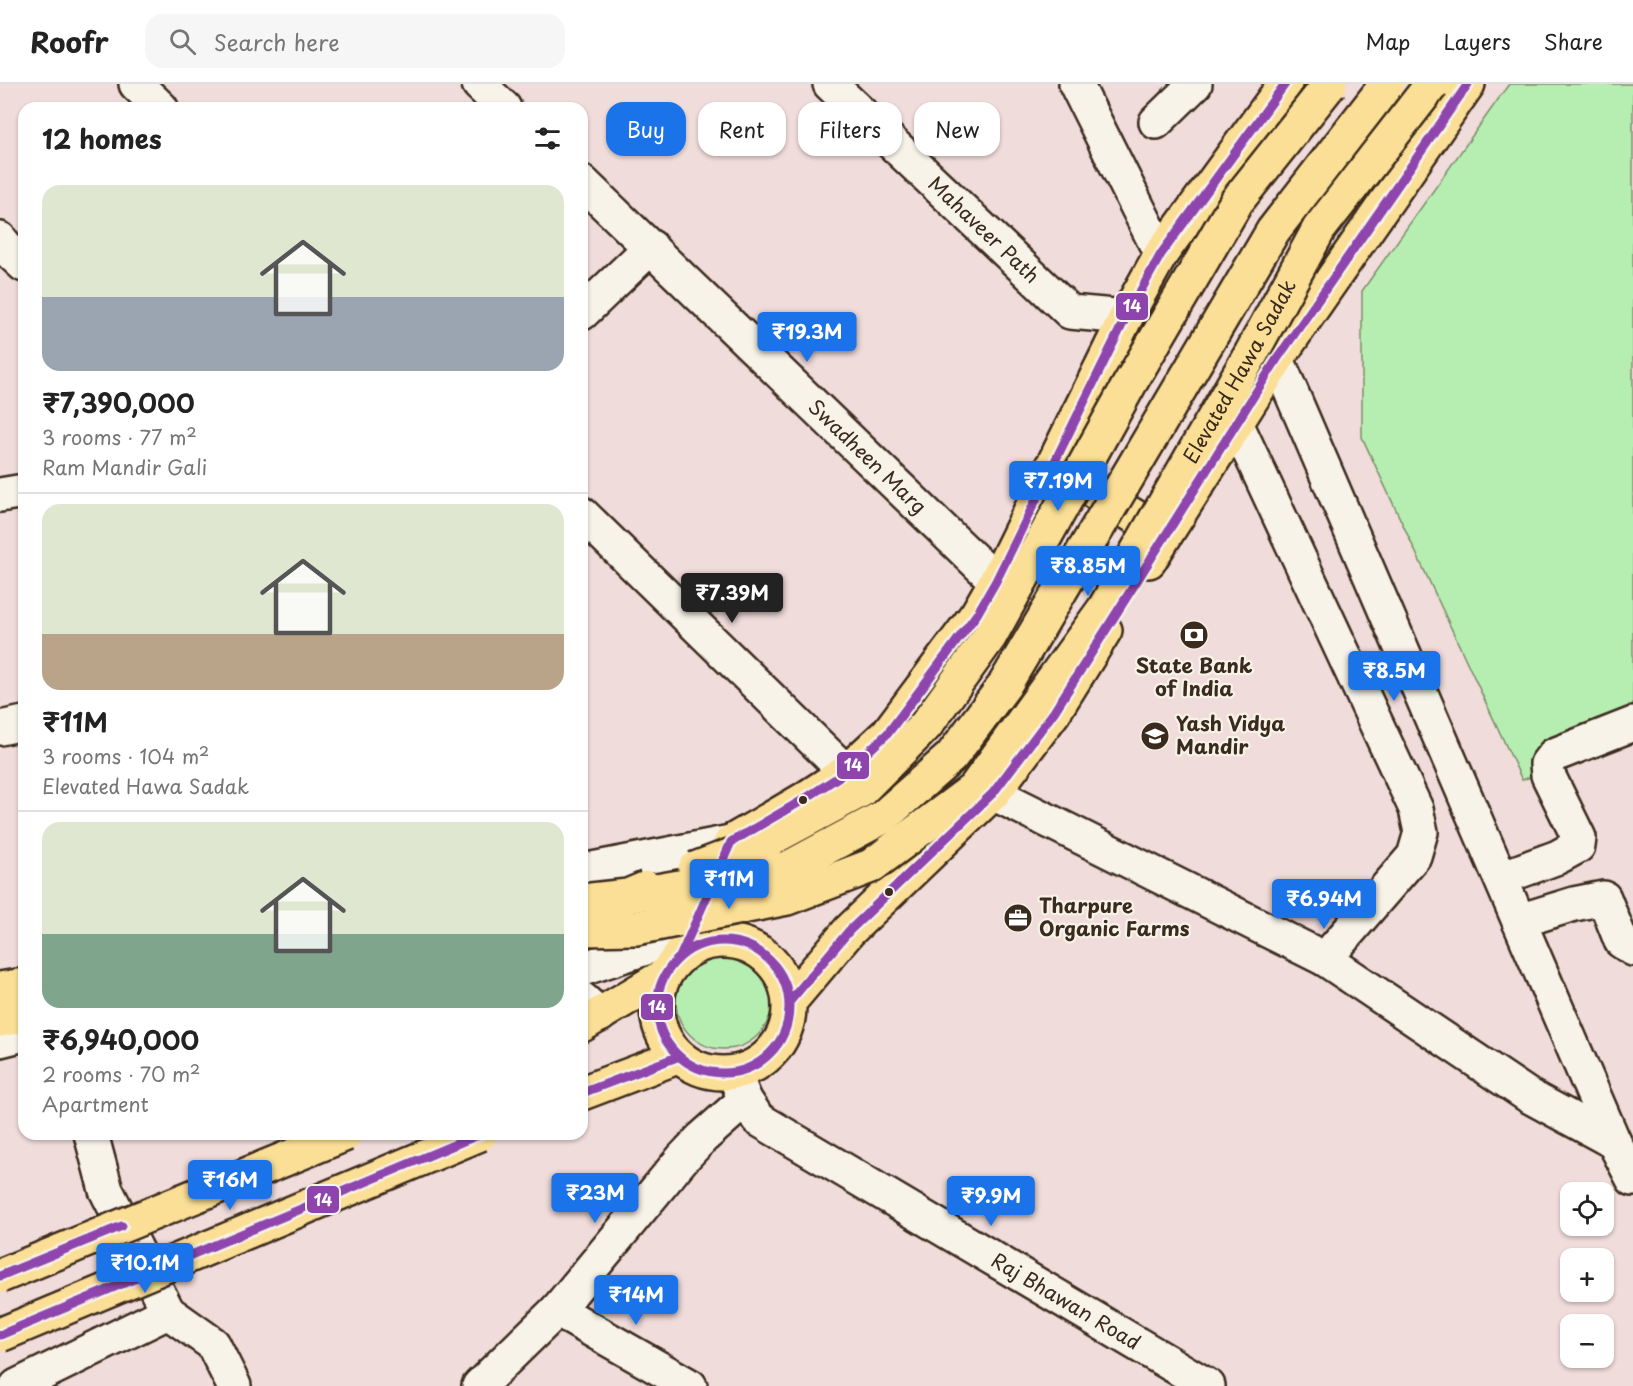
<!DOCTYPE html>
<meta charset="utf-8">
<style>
body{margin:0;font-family:"Playpen Sans",sans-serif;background:#f6f6f6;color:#222;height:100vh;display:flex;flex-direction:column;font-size:22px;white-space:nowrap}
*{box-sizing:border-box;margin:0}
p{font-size:20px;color:#767676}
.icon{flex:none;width:33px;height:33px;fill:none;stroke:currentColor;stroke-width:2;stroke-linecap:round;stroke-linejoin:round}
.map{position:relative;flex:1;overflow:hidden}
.side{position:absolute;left:18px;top:18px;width:570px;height:1038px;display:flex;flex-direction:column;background:#fff;border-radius:18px;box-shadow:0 2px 4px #0004}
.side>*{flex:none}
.banner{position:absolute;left:606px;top:18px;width:570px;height:54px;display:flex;gap:12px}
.fabs{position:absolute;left:1560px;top:1098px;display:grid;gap:12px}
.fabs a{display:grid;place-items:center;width:54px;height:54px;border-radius:12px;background:#fff;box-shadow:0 2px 4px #0004;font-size:30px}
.price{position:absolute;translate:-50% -51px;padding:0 14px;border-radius:6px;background:#1a73e8;color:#fff;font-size:20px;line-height:39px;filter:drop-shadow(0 2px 3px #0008)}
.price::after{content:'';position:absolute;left:50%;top:36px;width:18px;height:14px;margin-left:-9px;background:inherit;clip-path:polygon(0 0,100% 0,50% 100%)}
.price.on{background:#222;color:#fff}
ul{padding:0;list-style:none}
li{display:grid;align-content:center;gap:12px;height:318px;padding:0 24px}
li+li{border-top:2px solid #e0e0e0}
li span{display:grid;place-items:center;height:186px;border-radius:18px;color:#555}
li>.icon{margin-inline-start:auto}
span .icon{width:108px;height:108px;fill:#fffc;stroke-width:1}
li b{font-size:26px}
h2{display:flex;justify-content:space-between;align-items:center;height:72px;padding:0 24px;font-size:26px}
.pill{padding:0 21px;border-radius:18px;background:#fff;box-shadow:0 2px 4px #0004;font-size:21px;line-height:54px}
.pill.on{background:#1a73e8;color:#fff}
header{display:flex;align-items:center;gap:36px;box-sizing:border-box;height:84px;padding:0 30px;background:#fff;border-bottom:2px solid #e0e0e0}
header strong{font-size:28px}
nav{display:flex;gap:33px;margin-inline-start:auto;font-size:21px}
.search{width:420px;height:54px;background:#f6f6f6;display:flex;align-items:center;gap:15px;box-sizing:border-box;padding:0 21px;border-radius:18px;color:#767676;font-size:22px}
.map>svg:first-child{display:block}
.green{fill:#b6eeb1;stroke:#788c68;stroke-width:1.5}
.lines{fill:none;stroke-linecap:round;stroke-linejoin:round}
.minor-casing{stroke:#3b2a1e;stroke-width:38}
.major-casing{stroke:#3b2a1e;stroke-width:38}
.minor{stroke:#f7f3e8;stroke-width:33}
.major{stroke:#fbdf96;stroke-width:33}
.major-bridge-casing{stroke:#3b2a1e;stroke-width:38;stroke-linecap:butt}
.major-bridge{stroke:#fbdf96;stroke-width:33}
.bus-1-casing{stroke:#f7f3e8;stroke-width:14}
.bus-1{stroke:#8e44ad;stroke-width:9}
.bus-dot{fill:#3b2a1e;stroke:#f7f3e8;stroke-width:2}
.labels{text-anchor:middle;stroke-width:4.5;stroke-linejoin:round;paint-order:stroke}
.street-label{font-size:20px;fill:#3b2a1e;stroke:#f7f3e8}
.poi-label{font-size:20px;font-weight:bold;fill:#3b2a1e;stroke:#f7f3e8;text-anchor:start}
.line-badge{stroke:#f7f3e8;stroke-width:2}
.badge-label{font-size:16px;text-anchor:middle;font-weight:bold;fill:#fff}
</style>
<header>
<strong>Roofr</strong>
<div class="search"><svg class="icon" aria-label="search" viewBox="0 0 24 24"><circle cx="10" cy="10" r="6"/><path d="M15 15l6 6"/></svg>Search here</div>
<nav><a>Map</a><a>Layers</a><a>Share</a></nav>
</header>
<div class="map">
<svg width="1633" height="1302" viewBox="0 0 1633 1302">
<rect width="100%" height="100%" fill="#f0dcda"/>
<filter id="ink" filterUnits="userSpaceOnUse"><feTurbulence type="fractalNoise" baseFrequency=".0167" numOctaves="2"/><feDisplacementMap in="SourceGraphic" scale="12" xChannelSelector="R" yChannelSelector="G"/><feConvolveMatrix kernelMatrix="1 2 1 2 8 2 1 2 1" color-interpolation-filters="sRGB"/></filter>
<g filter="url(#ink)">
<path class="green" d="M1509 0H1633V655L1522 696 1362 353V207Z
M676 917a48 48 0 1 1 96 0a48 48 0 1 1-96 0Z"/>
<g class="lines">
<g class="minor-casing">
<g id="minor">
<path d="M136 0 161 24"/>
<path d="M479 0 504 24"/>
<path id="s1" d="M830 0 1070 228 1126 233"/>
<path d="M1076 0 1161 170"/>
<path d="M1156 38 1195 0"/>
<path id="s2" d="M582 98 996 497"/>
<path d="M0 155 12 170 24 181"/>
<path d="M582 229 651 163"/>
<path d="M1277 275 1614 1058 1633 1095"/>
<path d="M1236 339 1416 725 1421 748 1414 772 1325 875"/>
<path d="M0 411 24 407"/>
<path d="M582 430 846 688"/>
<path d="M0 644 24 639"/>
<path d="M993 709 1325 875 1529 1012 1614 1058"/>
<path d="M582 787 731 758"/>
<path d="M1501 794 1558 773 1578 762 1579 754 1548 691 1547 680 1554 671 1633 640"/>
<path d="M1519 837 1574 820 1604 814 1621 857 1633 865"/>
<path d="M582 885 691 849"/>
<path d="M582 915 600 931"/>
<path d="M0 956 24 950"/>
<path id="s3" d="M734 989 745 1016 758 1035 1208 1302"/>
<path d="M91 1050 106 1106 168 1228"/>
<path d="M557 1226 690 1302"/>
<path d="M17 1302 168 1228 213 1260 234 1302"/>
<path d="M479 1302 557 1226 682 1075 702 1054 745 1016"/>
</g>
</g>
<g class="major-casing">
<path id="major" d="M1052 382 1165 451
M1149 477 1277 275 1468 0
M657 923a66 66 0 1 1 132 0a66 66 0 1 1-132 0Z
M680 873 731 758 803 716 846 688 888 649 977 530 996 497 1126 233 1161 170 1285 0
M0 905 24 901
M790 917 849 847 993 709 1054 628 1105 546
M0 936 24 931
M582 941 662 893
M582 1009 677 973"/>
</g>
<use href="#minor" class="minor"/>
<use href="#major" class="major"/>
<g class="major-bridge-casing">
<g id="major-bridge">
<path d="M695 785 761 760 860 707 926 641 990 552 1129 301 1237 117 1330 0"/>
<path d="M628 812 788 784 883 733 951 673 1004 602 1273 147 1387 0"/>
<path d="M582 817 628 812 647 804"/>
<path id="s4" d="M582 845 636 844 787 814 871 782 974 705 1104 525 1251 270 1319 145 1432 0"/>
<path d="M0 1192 346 1050"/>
<path d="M0 1251 480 1050"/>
</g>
</g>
<use href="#major-bridge" class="major-bridge"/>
<g class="bus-1-casing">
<path id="bus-1" d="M657 923a66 66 0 1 1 132 0a66 66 0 1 1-132 0Z
M680 873 731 758 803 716 846 688 888 649 977 530 996 497 1126 233 1161 170 1285 0
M790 917 849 847 993 709 1054 628 1277 275 1468 0
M582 1009 677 973
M0 1192 122 1142
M0 1251 480 1050"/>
</g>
<use href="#bus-1" class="bus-1"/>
</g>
</g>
<defs>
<g id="bank-disc" transform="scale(1.5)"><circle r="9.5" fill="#3b2a1e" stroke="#f7f3e8"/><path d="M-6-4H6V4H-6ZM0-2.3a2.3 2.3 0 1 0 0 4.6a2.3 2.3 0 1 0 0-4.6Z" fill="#fff"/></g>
<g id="school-disc" transform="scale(1.5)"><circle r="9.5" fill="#3b2a1e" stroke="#f7f3e8"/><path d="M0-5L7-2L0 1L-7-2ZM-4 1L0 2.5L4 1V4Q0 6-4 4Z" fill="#fff"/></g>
<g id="office-disc" transform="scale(1.5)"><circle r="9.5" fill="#3b2a1e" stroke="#f7f3e8"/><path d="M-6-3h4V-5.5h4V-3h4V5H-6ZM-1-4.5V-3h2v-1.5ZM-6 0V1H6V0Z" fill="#fff"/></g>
</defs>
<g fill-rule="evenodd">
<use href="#bank-disc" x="1194" y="551"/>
<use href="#school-disc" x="1155" y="652"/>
<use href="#office-disc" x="1018" y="834"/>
</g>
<g class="bus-dot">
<circle cx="803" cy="716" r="5"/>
<circle cx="889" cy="808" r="5"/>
</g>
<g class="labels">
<g class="street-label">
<text dy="7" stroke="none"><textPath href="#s1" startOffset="212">Mahaveer Path</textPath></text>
<text dy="7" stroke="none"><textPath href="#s4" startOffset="922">Elevated Hawa Sadak</textPath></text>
<text dy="7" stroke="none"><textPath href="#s2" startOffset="396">Swadheen Marg</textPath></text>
<text dy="7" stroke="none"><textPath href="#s3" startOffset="410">Raj Bhawan Road</textPath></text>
</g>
<g class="poi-label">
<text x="1194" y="589" text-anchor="middle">State Bank<tspan x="1194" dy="23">of India</tspan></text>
<text x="1176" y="647">Yash Vidya<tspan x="1176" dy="23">Mandir</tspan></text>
<text x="1039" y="829">Tharpure<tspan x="1039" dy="23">Organic Farms</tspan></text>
</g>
</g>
<g class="line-badge">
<rect x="1115" y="208" width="34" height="29" rx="6" fill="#8e44ad"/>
<rect x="836" y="667" width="34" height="29" rx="6" fill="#8e44ad"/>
<rect x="640" y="909" width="34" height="28" rx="6" fill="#8e44ad"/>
<rect x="306" y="1101" width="34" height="29" rx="6" fill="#8e44ad"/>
</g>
<g class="badge-label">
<text x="1132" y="228">14</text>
<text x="853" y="687">14</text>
<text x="657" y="929">14</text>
<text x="323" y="1122">14</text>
</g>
</svg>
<div class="fabs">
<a><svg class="icon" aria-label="locate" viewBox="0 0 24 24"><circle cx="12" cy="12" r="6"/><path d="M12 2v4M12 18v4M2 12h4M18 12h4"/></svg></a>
<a>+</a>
<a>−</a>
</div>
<b class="price" style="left:807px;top:279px">₹19.3M</b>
<b class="price" style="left:1058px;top:428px">₹7.19M</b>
<b class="price" style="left:1088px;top:513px">₹8.85M</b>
<b class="price on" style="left:732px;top:540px">₹7.39M</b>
<b class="price" style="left:1394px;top:618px">₹8.5M</b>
<b class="price" style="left:729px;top:826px">₹11M</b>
<b class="price" style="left:1324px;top:846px">₹6.94M</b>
<b class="price" style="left:230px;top:1127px">₹16M</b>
<b class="price" style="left:595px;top:1140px">₹23M</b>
<b class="price" style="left:991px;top:1143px">₹9.9M</b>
<b class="price" style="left:145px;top:1210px">₹10.1M</b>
<b class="price" style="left:636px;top:1242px">₹14M</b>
<div class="banner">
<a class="pill on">Buy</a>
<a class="pill">Rent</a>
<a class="pill">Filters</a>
<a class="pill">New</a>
</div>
<section class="side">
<h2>12 homes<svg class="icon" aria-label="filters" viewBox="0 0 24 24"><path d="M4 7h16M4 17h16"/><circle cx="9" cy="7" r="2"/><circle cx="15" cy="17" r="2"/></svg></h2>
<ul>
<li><span style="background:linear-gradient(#dfe7d0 60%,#9aa5b1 0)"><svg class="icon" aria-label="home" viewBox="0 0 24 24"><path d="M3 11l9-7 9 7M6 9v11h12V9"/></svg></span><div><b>₹7,390,000</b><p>3 rooms · 77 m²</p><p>Ram Mandir Gali</p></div></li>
<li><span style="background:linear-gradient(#dfe7d0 70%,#b9a48a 0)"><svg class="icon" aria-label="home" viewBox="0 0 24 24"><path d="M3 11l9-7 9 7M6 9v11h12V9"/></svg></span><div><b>₹11M</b><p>3 rooms · 104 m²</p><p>Elevated Hawa Sadak</p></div></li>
<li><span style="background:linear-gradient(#dfe7d0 60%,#7fa58c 0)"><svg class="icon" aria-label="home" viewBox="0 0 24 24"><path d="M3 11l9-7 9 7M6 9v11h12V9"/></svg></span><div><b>₹6,940,000</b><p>2 rooms · 70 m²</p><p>Apartment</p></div></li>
</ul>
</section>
</div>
